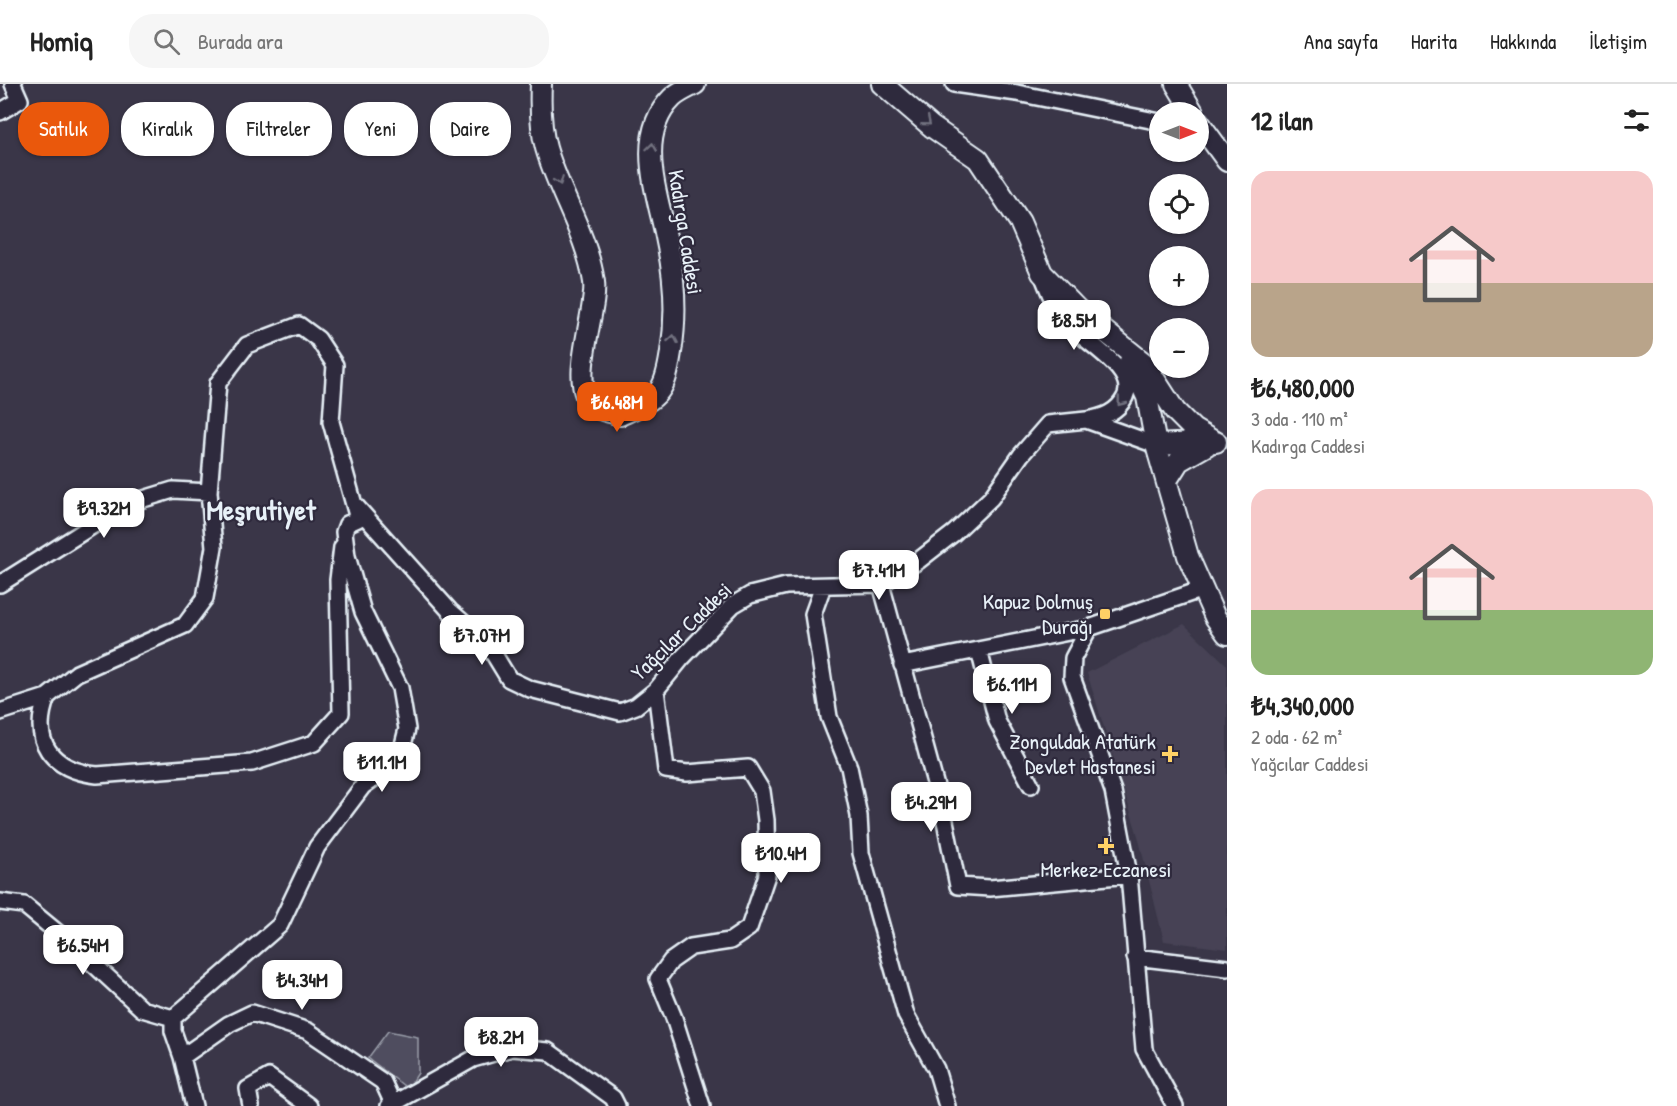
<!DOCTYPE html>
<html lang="tr">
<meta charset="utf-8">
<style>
body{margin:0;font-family:"Patrick Hand",sans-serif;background:#f6f6f6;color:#222;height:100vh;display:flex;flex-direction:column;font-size:22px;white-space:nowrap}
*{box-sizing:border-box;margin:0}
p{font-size:20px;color:#767676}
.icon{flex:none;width:33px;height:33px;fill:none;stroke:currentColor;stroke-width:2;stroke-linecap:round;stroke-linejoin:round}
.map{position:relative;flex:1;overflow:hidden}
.details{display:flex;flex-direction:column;background:#fff;width:450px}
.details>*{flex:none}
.hud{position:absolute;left:18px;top:18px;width:570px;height:54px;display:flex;gap:12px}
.needle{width:39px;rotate:90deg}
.tools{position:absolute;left:1149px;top:18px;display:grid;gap:12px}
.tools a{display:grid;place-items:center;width:60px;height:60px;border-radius:50%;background:#fff;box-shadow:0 2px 4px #0004;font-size:30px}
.price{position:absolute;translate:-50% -51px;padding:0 14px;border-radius:12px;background:#fff;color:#222;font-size:20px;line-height:39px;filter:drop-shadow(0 2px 3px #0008)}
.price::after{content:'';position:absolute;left:50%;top:36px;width:18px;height:14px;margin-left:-9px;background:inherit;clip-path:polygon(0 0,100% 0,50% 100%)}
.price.selected{background:#ea580c;color:#fff}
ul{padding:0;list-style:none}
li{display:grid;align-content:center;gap:12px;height:318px;padding:0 24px}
li span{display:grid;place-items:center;height:186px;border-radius:18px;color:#555}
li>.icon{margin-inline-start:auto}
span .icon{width:108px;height:108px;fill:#fffc;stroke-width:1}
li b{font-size:26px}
h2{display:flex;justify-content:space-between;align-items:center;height:72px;padding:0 24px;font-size:26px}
.chip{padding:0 21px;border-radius:24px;background:#fff;box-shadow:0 2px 4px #0004;font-size:21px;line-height:54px}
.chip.selected{background:#ea580c;color:#fff}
header{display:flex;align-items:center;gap:36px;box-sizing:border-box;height:84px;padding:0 30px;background:#fff;border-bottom:2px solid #e0e0e0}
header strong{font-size:28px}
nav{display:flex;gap:33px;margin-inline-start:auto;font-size:21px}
.search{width:420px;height:54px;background:#f6f6f6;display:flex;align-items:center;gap:15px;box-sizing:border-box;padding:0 21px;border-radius:24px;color:#767676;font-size:22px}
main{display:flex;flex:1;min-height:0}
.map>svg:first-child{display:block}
.built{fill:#464354}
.green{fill:#504e5f;stroke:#9ca0ac;stroke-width:1.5}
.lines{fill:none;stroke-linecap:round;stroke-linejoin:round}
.minor-casing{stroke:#e8f1f8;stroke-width:20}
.major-casing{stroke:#e8f1f8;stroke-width:24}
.minor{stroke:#2f2a3d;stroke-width:15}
.major{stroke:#2f2a3d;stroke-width:20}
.oneway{stroke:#70707e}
.poi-dot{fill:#ffd166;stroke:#2f2a3d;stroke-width:2}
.labels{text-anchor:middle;stroke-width:4.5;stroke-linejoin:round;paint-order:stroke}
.street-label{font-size:22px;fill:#e8f1f8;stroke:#2f2a3d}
.poi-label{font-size:22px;fill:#e8f1f8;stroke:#2f2a3d;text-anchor:end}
.district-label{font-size:28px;font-weight:bold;fill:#e8f1f8;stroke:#2f2a3d}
</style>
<header>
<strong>Homiq</strong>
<div class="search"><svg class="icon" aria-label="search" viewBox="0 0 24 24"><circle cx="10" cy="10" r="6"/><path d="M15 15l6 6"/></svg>Burada ara</div>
<nav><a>Ana sayfa</a><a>Harita</a><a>Hakkında</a><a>İletişim</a></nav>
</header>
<main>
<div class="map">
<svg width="1227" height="1022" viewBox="0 0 1227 1022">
<rect width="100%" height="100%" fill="#3a3648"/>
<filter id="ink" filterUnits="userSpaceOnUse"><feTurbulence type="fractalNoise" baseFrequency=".0167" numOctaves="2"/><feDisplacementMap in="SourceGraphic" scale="12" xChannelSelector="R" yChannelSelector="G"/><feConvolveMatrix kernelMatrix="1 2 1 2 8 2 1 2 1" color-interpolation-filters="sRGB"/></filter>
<g filter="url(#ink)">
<path class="built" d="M1184 540 1227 581V865L1164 857 1138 752 1087 589Z"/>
<path class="green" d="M388 947 418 953V989L408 1005 368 974Z"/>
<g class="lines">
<g class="minor-casing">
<path id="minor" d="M954 0 1017 9 1160 38
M0 28 20 16 13 0
M1044 195C1051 213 1058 229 1072 243 1087 260 1138 287 1125 313 1117 329 1103 333 1087 336
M355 421 450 527 487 559 509 595 530 605 620 628 636 622 656 606 682 574 733 521 750 511 786 502 881 500 918 477 954 449 991 414 1021 371 1048 340 1086 336 1156 361
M0 500 127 420 173 406 209 408
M881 500 944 732 958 802 990 804 1129 791
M823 502 813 530 829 633 849 683 859 732 861 769 906 931 936 985 947 1022
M979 566 997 637 1031 701
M902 581 1089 544
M656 606 666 686 687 689 748 684 762 707 766 736 767 791 749 844 730 857 691 863 671 877 658 895 674 934 702 1022
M47 613C30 657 51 686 97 691L252 679 314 659 341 629 338 496 342 463
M0 628 47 613 77 589 185 541 205 514 214 463 209 408 218 299 247 261 299 241 318 255 335 281 331 338 358 435 347 440 344 448 347 472 363 528 400 604 407 645 399 677 363 702 317 763 280 841 173 934V947L182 973 194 1022
M0 818 24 821 75 863 142 925 173 934
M1135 873 1227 884
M182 973 229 940 252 929 308 947 383 998 394 1022
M251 1022 248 1005 269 993 309 1022
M389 1022 473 975 512 964 548 967 613 1014 617 1022
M1175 1022 1144 965 1129 791 1113 707 1072 593 1073 574 1089 544 1203 505"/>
</g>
<g class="major-casing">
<path id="major" d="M541 0C540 22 540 43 546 64 559 109 587 151 594 198 598 227 566 302 594 322 601 327 613 328 620 331 633 325 650 319 659 307 667 297 669 280 671 268 677 231 675 195 667 158 659 113 633 53 672 14 678 8 688 4 695 0
M882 0 932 43 978 75 1020 138 1042 189 1077 225 1144 279 1175 327 1193 345 1215 358
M1176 0 1193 28
M1198 37 1227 77
M1130 277 1147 313 1156 361 1188 472 1215 533 1227 550
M1156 361 1216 358
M1167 396 1179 377 1207 361"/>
</g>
<use href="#minor" class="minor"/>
<use href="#major" class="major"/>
</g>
<defs><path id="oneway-chevron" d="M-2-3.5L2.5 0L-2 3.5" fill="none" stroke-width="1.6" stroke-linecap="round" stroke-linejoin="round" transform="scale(1.5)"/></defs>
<g class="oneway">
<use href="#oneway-chevron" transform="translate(927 38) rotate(40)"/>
<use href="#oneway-chevron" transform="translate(652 63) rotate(-82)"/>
<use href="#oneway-chevron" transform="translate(559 97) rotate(69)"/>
<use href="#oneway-chevron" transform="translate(673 255) rotate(-80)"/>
<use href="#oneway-chevron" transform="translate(1121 318) rotate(128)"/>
</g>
</g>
<g class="poi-dot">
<rect x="1099" y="524" width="12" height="12" rx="3"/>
<path d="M1167 661h6v6h6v6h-6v6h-6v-6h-6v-6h6z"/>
<path d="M1103 753h6v6h6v6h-6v6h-6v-6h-6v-6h6z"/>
</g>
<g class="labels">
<g class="street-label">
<text transform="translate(686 148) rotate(81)" y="8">Kadırga Caddesi</text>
<text transform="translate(681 547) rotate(-44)" y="8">Yağcılar Caddesi</text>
</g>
<g class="poi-label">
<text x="1093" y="525">Kapuz Dolmuş<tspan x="1093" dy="25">Durağı</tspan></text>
<text x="1156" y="665">Zonguldak Atatürk<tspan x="1156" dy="25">Devlet Hastanesi</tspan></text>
<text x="1106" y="793" text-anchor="middle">Merkez Eczanesi</text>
</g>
<g class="district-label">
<text x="261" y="436">Meşrutiyet</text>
</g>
</g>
</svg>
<div class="tools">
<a><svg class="needle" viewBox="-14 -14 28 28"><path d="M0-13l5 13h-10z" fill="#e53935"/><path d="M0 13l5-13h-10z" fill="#767676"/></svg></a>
<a><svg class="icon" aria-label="locate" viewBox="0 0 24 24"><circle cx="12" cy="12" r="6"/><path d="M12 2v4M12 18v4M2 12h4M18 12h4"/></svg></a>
<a>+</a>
<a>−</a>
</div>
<b class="price" style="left:1074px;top:267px">₺8.5M</b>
<b class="price selected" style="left:617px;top:349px">₺6.48M</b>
<b class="price" style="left:104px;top:455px">₺9.32M</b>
<b class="price" style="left:879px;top:517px">₺7.41M</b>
<b class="price" style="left:482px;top:582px">₺7.07M</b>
<b class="price" style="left:1012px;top:631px">₺6.11M</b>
<b class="price" style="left:382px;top:709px">₺11.1M</b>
<b class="price" style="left:931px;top:749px">₺4.29M</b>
<b class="price" style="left:781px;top:800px">₺10.4M</b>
<b class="price" style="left:83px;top:892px">₺6.54M</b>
<b class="price" style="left:302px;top:927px">₺4.34M</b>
<b class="price" style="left:501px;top:984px">₺8.2M</b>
<div class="hud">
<a class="chip selected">Satılık</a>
<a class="chip">Kiralık</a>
<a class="chip">Filtreler</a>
<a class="chip">Yeni</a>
<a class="chip">Daire</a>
</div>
</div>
<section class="details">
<h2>12 ilan<svg class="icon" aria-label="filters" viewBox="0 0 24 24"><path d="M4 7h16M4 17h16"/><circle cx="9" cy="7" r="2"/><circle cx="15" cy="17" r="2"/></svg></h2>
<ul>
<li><span style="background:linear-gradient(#f6c9c9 60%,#b9a48a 0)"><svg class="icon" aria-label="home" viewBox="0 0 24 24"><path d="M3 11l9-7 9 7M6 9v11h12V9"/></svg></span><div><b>₺6,480,000</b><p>3 oda · 110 m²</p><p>Kadırga Caddesi</p></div></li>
<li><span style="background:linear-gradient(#f6c9c9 65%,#8fb573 0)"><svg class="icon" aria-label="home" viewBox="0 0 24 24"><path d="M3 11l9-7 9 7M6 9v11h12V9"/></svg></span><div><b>₺4,340,000</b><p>2 oda · 62 m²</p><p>Yağcılar Caddesi</p></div></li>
</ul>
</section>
</main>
